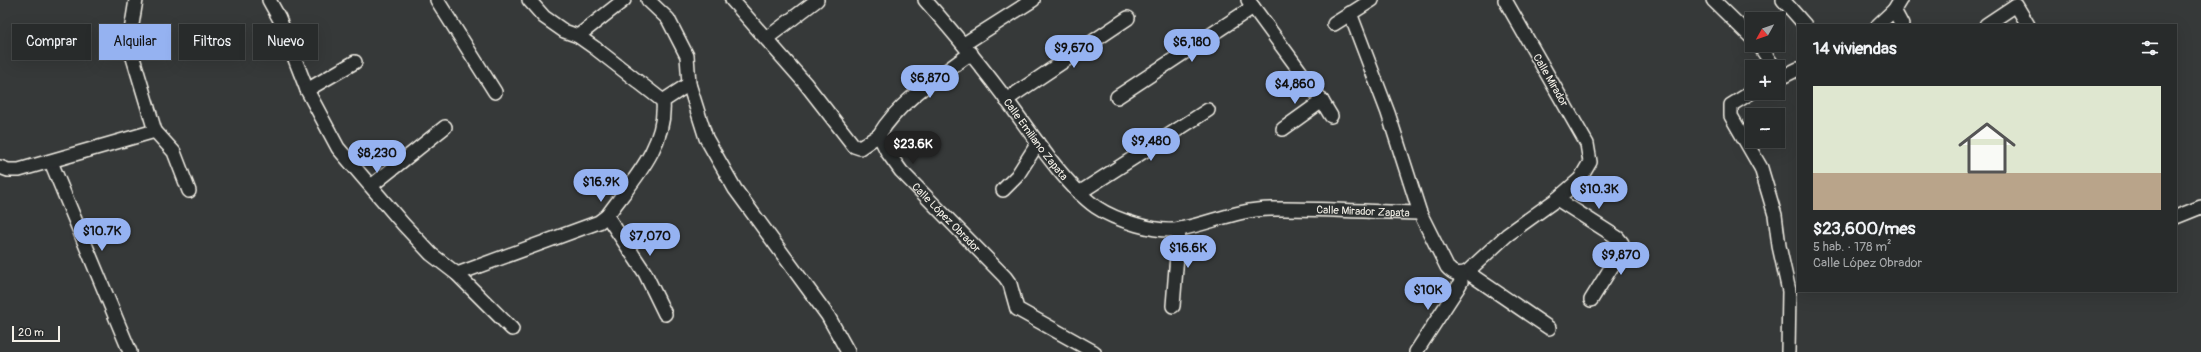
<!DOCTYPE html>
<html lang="es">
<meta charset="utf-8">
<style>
body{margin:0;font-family:Pangolin,sans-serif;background:#303333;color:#f1f3f6;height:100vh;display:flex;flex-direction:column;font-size:15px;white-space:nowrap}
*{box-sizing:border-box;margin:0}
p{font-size:13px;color:#a5a7a9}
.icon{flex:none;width:22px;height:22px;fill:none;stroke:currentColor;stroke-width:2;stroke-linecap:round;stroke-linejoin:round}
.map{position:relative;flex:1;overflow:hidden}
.sheet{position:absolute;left:1797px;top:24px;width:380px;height:268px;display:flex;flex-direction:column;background:#282b2b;border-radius:0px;box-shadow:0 4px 16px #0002,0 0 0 1px #444747}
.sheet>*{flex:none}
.guide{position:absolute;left:12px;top:24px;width:380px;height:36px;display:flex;gap:8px}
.needle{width:26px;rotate:230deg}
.fabs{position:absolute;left:1745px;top:12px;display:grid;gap:8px}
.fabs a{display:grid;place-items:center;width:40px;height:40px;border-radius:0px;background:#282b2b;box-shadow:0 4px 16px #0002,0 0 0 1px #444747;font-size:20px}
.scale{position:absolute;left:12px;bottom:10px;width:48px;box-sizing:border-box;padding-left:4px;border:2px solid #f4f1e8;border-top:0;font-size:11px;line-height:14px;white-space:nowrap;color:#f4f1e8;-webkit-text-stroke:3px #2a2d2e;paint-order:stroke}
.price{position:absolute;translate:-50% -34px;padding:0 9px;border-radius:14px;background:#95b2f1;color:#111;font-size:13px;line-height:26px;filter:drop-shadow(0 1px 2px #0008)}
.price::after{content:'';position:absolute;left:50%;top:24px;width:12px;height:9px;margin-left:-6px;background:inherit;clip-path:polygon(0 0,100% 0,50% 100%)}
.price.active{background:#222;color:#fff}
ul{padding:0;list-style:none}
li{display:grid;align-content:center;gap:8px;height:212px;padding:0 16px}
li span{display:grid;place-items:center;height:124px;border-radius:0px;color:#555}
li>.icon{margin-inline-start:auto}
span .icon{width:72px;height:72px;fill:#fffc;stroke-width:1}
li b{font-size:17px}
h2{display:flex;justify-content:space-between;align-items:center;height:48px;padding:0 16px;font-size:17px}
.tag{padding:0 14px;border-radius:0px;background:#282b2b;box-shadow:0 4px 16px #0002,0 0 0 1px #444747;font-size:14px;line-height:36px}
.tag.active{background:#95b2f1;color:#111}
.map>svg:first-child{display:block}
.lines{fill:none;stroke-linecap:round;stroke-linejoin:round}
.street-casing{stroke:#f4f1e8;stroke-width:16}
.street{stroke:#2a2d2e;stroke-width:13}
.labels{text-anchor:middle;stroke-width:3;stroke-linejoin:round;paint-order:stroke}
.street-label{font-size:11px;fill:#f4f1e8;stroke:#2a2d2e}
</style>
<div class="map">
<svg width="2201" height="352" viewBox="0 0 2201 352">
<rect width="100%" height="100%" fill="#363939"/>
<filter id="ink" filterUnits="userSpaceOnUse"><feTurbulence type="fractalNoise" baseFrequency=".025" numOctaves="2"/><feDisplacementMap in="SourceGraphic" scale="8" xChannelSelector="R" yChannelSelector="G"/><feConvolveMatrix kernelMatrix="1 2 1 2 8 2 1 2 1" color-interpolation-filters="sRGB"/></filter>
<g filter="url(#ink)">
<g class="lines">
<g class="street-casing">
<g id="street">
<path d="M269 0 279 18 307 90 338 148 403 224 431 254 457 274 512 329"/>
<path d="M437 0 495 92"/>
<path d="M529 0 544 17 564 31 578 36 595 48 663 101"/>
<path d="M648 0 668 19 687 56 689 84 706 138 735 189 828 316 848 352"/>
<path id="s1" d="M732 0 805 83 854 146 860 148 879 135 888 153 901 171 1005 277 1010 284 1017 309 1094 352"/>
<path id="s2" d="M925 0C955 34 984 69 1011 106 1033 136 1066 186 1096 207 1115 220 1158 234 1180 229 1211 223 1239 209 1271 209 1321 208 1370 212 1420 213L1447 267C1453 274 1458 275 1467 272L1507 235 1557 199 1580 179 1590 162 1587 144 1505 0"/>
<path d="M1248 0 1322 101 1331 116"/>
<path d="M1713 0 1752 38"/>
<path d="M1783 0 1805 25"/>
<path d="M1894 10 1902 25"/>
<path d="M1350 13 1388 113 1420 213"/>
<path d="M1334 24 1372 0"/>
<path d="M1878 25 1894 10 1900 0"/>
<path d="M1986 25 2016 5 2028 25"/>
<path d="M578 36 624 0"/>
<path d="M767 38 817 0"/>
<path d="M964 44 1033 0"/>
<path d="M1759 45 1774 67"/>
<path d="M1778 79 1798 69"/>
<path d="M307 90 355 62"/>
<path d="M1752 92 1731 105V116L1761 168 1775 215 1779 246 1789 291 1788 352"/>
<path d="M1117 97 1253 7"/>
<path d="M1006 100 1128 18"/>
<path d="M1283 129 1322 101"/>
<path d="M155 131 174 152 189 191"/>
<path d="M879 135C900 100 939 77 971 53"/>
<path d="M51 162 130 352"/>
<path d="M0 167 8 170H19L155 131 131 51 130 37 136 0"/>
<path d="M371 186 445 127"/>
<path d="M1003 190 1017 176 1038 143"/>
<path d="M1079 193 1208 110"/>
<path d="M1557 199 1618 238 1622 243V250L1591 300"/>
<path d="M607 216 645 273 665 314"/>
<path d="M2176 217 2201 207"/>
<path d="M1467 272 1549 328"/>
<path d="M457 274 599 222 607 216C632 181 667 146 663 101L689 84"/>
<path d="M1173 306 1179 230"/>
<path d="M1416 352 1457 289 1461 282 1460 275"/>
</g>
</g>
<use href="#street" class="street"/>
</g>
</g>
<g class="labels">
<g class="street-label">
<text transform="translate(1551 80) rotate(60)" y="4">Calle Mirador</text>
<text dy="4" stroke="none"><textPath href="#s2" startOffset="178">Calle Emiliano Zapata</textPath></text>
<text dy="4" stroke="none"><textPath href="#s2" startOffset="543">Calle Mirador Zapata</textPath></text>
<text dy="4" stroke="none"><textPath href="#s1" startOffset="327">Calle López Obrador</textPath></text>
</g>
</g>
</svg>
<div class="fabs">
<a><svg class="needle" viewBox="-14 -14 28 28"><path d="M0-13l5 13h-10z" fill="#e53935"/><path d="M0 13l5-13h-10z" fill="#a5a7a9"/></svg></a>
<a>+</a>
<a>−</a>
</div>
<div class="scale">20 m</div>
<b class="price" style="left:1192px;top:63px">$6,180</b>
<b class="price" style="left:1074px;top:69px">$9,670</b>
<b class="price" style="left:930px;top:99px">$6,870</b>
<b class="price" style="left:1295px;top:105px">$4,860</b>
<b class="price" style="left:1151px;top:162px">$9,480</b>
<b class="price active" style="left:913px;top:165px">$23.6K</b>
<b class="price" style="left:377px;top:174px">$8,230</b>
<b class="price" style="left:601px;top:203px">$16.9K</b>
<b class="price" style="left:1599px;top:210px">$10.3K</b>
<b class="price" style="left:102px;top:252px">$10.7K</b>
<b class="price" style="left:650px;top:257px">$7,070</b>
<b class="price" style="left:1188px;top:269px">$16.6K</b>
<b class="price" style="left:1621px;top:276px">$9,870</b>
<b class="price" style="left:1428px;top:311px">$10K</b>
<div class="guide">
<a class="tag">Comprar</a>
<a class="tag active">Alquilar</a>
<a class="tag">Filtros</a>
<a class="tag">Nuevo</a>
</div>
<section class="sheet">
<h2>14 viviendas<svg class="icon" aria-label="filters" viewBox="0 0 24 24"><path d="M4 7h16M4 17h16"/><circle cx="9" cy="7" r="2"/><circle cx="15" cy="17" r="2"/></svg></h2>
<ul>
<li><span style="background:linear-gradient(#dfe7d0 70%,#b9a48a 0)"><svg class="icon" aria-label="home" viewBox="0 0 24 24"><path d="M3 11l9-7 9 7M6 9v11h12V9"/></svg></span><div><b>$23,600/mes</b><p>5 hab. · 178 m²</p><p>Calle López Obrador</p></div></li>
</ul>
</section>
</div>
